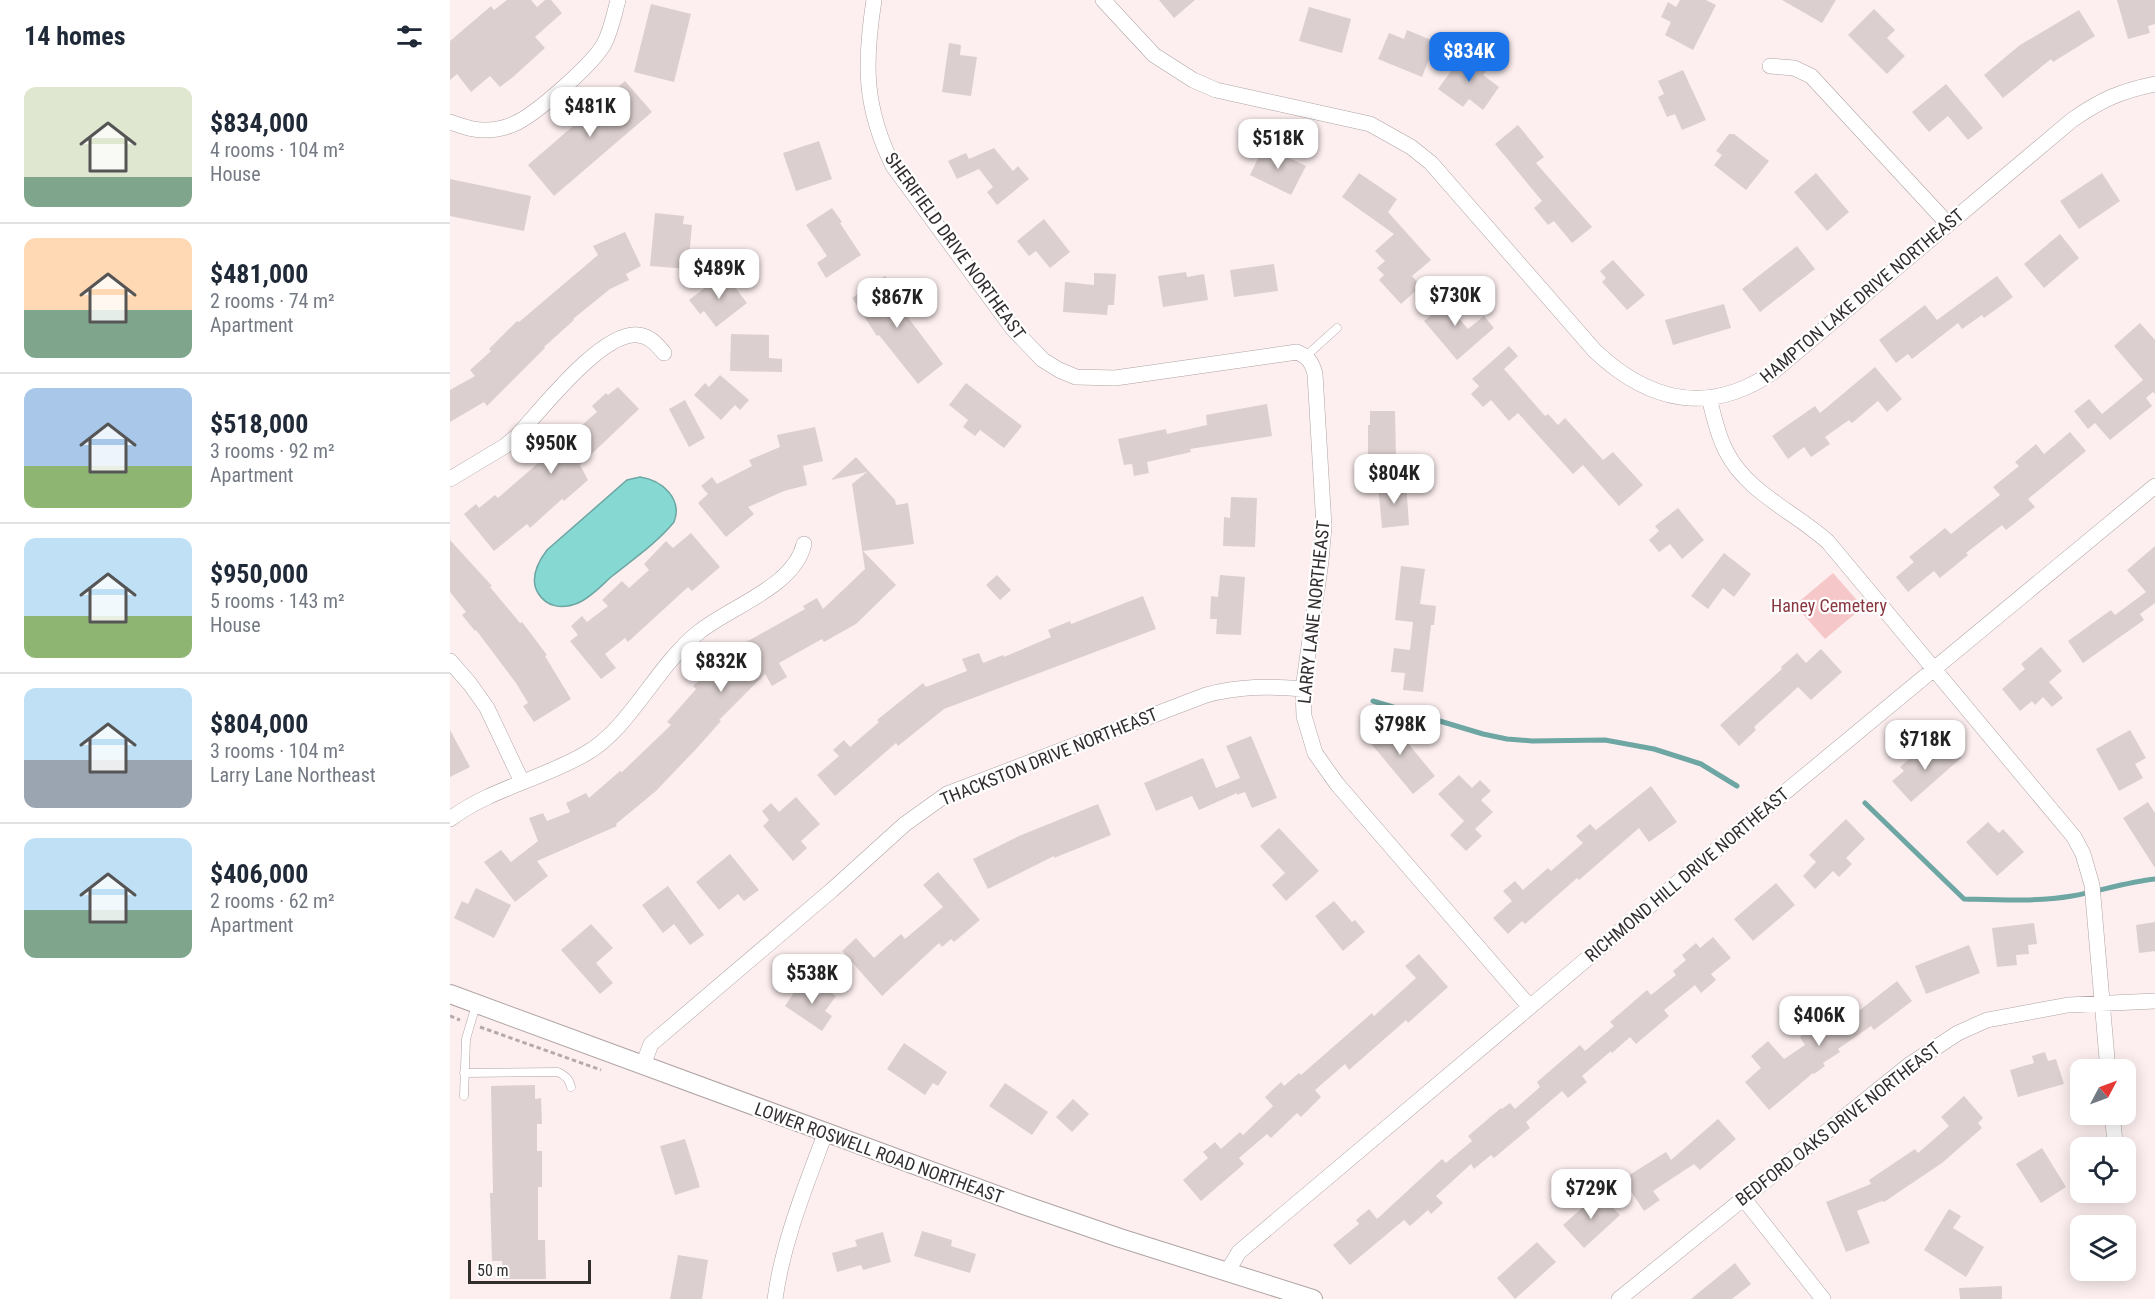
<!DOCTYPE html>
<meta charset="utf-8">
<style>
body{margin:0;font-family:"Roboto Condensed",sans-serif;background:#f2f2f3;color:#1f2937;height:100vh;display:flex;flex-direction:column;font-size:22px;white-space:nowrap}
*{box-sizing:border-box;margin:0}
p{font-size:20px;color:#747a83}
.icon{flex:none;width:33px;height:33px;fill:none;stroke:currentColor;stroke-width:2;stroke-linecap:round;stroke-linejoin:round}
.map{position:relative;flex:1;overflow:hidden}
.panel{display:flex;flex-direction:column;background:#fff;width:450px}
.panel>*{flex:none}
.needle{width:39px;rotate:49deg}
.fabs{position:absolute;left:1620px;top:1059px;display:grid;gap:12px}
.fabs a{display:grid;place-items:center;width:66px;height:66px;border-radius:12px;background:#fff;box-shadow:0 3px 15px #0003;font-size:30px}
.scale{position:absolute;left:18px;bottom:15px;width:123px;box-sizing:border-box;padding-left:6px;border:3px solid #332e2e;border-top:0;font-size:16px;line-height:21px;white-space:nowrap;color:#332e2e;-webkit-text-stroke:4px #fff;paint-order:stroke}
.price{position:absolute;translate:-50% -51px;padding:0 14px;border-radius:12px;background:#fff;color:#222;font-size:20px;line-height:39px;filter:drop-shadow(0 2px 3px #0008)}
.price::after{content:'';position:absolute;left:50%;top:36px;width:18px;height:14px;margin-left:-9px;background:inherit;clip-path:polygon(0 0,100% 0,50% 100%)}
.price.on{background:#1a73e8;color:#fff}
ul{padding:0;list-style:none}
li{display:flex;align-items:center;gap:18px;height:150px;padding:0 24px}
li+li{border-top:2px solid #e0e1e3}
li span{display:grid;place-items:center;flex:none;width:168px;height:120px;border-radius:12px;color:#555}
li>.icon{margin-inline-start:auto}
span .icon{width:72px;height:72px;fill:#fffc;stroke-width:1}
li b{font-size:26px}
h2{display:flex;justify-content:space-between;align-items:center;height:72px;padding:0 24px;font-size:26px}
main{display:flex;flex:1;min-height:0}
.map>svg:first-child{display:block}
.green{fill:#f5c7c8}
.water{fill:#86d9d3;stroke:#6da6a2;stroke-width:1.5}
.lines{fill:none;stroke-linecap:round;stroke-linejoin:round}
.stream{stroke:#6da6a2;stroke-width:5}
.building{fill:#dccfcf}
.service-casing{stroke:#afa3a3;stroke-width:9}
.minor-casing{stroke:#afa3a3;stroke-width:16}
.tertiary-casing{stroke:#afa3a3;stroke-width:20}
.path{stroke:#b5aaab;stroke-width:3;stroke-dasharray:4.5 3;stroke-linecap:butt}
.service{stroke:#fff;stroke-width:8}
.minor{stroke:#fff;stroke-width:15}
.tertiary{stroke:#fff;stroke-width:18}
.labels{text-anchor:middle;stroke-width:4.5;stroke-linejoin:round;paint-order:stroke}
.street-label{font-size:18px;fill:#332e2e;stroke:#fff}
.park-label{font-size:18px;fill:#893840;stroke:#fff}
</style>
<main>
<section class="panel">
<h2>14 homes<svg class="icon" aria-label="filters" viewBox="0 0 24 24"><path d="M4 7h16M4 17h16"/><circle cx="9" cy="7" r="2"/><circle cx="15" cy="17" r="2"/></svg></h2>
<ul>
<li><span style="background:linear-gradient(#dfe7d0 75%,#7fa58c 0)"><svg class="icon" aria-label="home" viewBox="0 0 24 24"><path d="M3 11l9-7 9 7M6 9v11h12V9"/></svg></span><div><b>$834,000</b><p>4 rooms · 104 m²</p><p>House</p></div></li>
<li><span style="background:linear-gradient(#ffd9b3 60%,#7fa58c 0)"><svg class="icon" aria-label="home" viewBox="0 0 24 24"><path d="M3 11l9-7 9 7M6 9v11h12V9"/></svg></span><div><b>$481,000</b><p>2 rooms · 74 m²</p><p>Apartment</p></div></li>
<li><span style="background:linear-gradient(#a9c7e8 65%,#8fb573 0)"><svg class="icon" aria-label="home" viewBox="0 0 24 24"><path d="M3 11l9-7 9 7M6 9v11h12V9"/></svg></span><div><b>$518,000</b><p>3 rooms · 92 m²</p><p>Apartment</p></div></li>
<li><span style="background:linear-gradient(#bfe0f5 65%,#8fb573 0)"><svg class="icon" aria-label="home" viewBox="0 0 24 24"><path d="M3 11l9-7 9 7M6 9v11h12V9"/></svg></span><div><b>$950,000</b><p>5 rooms · 143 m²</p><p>House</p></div></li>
<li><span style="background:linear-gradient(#bfe0f5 60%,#9aa5b1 0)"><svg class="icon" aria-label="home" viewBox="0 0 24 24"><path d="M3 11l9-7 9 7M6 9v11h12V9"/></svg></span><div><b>$804,000</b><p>3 rooms · 104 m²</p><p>Larry Lane Northeast</p></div></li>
<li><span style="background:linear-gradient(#bfe0f5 60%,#7fa58c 0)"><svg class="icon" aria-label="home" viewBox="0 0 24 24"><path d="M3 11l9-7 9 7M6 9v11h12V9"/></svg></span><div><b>$406,000</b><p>2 rooms · 62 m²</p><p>Apartment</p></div></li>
</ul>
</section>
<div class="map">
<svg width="1705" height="1299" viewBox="0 0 1705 1299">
<rect width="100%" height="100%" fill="#fdeff0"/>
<path class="green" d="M1383 573 1413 607 1375 639 1345 605Z"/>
<path class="water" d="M190 477C212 480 233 499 224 522 207 543 182 560 161 577 151 586 140 598 128 603 113 609 97 608 88 593 79 578 88 562 97 550L177 480Z"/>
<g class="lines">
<path class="stream" d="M923 701 1033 734 1057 739 1082 741 1155 740 1204 749 1251 764 1287 786
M1415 803 1514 899C1550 900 1587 902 1622 896 1650 891 1677 882 1705 879"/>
</g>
<path class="building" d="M57 0H81L87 7 95 0H101L112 13 85 37 95 48 63 77 50 87 40 76 21 92 7 74 0 80V41L41 6 44 10Z
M709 0H745L724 18Z
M1230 0H1256L1266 5 1243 50 1215 35 1221 22 1211 17 1218 2 1226 7Z
M1332 0H1386L1372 23Z
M1667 0H1705V24L1698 26 1700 33 1678 39Z
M201 4 241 14 224 82 184 72Z
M859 7 901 19 892 53 849 41Z
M1424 9 1445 30 1437 38 1455 56 1437 74 1398 35Z
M1629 10 1645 36 1603 62 1601 59 1553 98 1534 75 1570 45Z
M957 30 986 42 972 77 928 59 939 33 954 39Z
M499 43 511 45 510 55 527 57 521 96 492 92Z
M1015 52 1038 69 1033 75 1049 87 1033 110 1019 99 1013 107 988 89Z
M1233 70 1256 120 1232 130 1225 114 1217 117 1208 97 1214 94 1208 81Z
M175 81 202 112 104 196 78 165Z
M1496 84 1533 128 1518 140 1498 116 1479 132 1462 112Z
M1068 125 1094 157 1086 163 1142 227 1122 243 1104 221 1098 225 1084 208 1092 201 1045 144Z
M1279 134H1284L1319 161 1296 190 1264 165 1272 155 1266 151Z
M369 141 382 179 346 191 333 153Z
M814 146 856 166 841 195 800 175Z
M544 148 563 171 568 166 579 179 547 205 537 192 543 187 529 169 507 179 498 161 516 153 519 159Z
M909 173 947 199 938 212 981 260 962 276 971 286 951 304 929 280 934 275 927 268 935 261 925 251 944 234 892 197Z
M1366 173 1399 212 1377 231 1344 192Z
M1652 173 1670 201 1629 229 1610 201Z
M0 179 81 196 74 231 0 216Z
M382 208 392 222 390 223 411 255 376 278 367 263 377 256 356 225Z
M205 213 234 216 233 224 242 225 238 269 200 266Z
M594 219 620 252 600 268 586 251 579 256 567 241Z
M175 232 191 266 176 274 179 280 160 289 123 319 124 320 94 347 95 348 37 406 34 402 0 422V390L25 376 20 370 41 351 39 349 67 321 69 322 148 255 143 246Z
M1610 234 1629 258 1594 288 1574 264Z
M1347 246 1365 269 1310 312 1292 289Z
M1163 260 1195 295 1177 310 1152 282 1156 278 1150 271Z
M824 264 828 291 784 297 780 270Z
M736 272 737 277 754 274 758 300 713 307 708 276Z
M274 273 297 303 266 327 254 311 250 314 239 300Z
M644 273 666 274 664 305H658L657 315 613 312 615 282 644 285Z
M435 276 460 314 457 316 493 364 468 384 429 335 427 336 402 298Z
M1547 276 1563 297 1534 318 1532 315 1512 329 1508 323 1462 359 1458 354 1446 363 1429 340 1475 305 1487 320Z
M998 291 1009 303 1002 310 1018 329 1034 316 1044 328 1007 360 974 321 984 313 979 307Z
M1274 304 1281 328 1223 345 1215 320Z
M1690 323 1705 340V394L1703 392 1696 398 1702 406 1660 440 1645 423 1638 429 1624 411 1639 399 1652 414 1693 380 1664 346Z
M281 334 319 335V358L332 359V372L280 371Z
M1059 346 1068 356 1054 369 1095 416 1098 414 1108 425 1115 418 1153 460 1163 452 1193 485 1169 506 1133 465 1123 474 1068 413 1059 421 1041 400 1033 407 1021 394 1029 386 1022 379Z
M1425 367 1452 399 1437 412 1428 401 1402 423 1399 420 1375 437 1380 444 1361 457 1354 447 1338 459 1322 436 1365 406 1370 413Z
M270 375 299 400 290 410 285 405 271 420 244 395 255 383 259 387Z
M516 383 572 426 554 448 530 430 525 436 513 427 518 420 499 405Z
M168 387 189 409 130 465 138 480 114 501 112 499 80 528 77 524 44 551 14 514 26 504 29 508 45 495 48 498 147 412 142 406 156 393 158 395Z
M235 400 255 438 239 447 219 409Z
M817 404 822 436 740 449 741 452 697 462 699 473 684 476 682 464 674 465 668 439 716 429 717 434 757 425 756 415Z
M920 411H945L946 458H918V425H920Z
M365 427 373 461 353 466 357 485 334 491 298 507 304 514 276 537 248 503 258 494 251 486 262 477 267 484 302 466 299 460 330 447 327 435Z
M1620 432 1636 451 1578 499 1585 507 1556 530 1552 525 1516 553 1518 555 1490 578 1484 571 1458 592 1446 577 1464 562 1459 557 1495 528 1501 534 1550 495 1543 487 1569 466 1565 462 1586 444 1594 454Z
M406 457 445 500 446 505 458 503 464 544 413 551 446 585 406 624 374 642 372 639 329 663 337 677 322 686 315 674 269 720 271 721 247 748 206 791 166 824 167 826 87 861 98 876 65 902 34 862 51 850 61 862 88 841 79 818 93 813 97 821 120 812 116 803 136 793 139 798 170 771 172 772 221 725 217 722 246 689 243 686 257 673 261 678 285 655 282 650 355 609 353 606 367 598 373 609 415 569 402 484 417 472 381 480Z
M956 482 959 525 932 528 928 484Z
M781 497 807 498 805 547 773 546 774 517 780 518Z
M1228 508 1254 540 1232 559 1220 544 1209 552 1199 540 1209 531 1205 526Z
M241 533 270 567 242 591 238 587 178 642 175 638 155 654 166 668 151 679 120 641 128 635 121 626 132 616 137 622 158 606 152 600 172 581 179 588 199 570 194 564 216 541 223 548Z
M0 540 42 586 40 587 70 623 72 622 97 655 95 656 121 699 84 722 73 706 78 703 66 683 26 630 25 631 12 615 16 612 0 592Z
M1705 546V603L1690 614 1694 620 1633 663 1618 641 1661 610 1665 615 1696 592 1677 570Z
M1274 553 1301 574 1284 597 1273 588 1258 609 1241 596Z
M951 566 975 569 970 604 986 606 984 625H981L973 692 953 690 955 673 941 672 944 648 960 650 963 622 945 620Z
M547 575 561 590 550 600 536 585Z
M770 575 795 577 791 635 766 634 767 619H760L761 596 768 597Z
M693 596 706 629 494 709 448 746 446 743 385 796 367 775 389 756 383 750 394 740 400 747 429 722 427 720 473 683 476 687 517 671 512 659 529 653 533 663 553 655 554 657 601 637 598 630 620 621 621 624Z
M1591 647 1612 671 1599 682 1613 698 1602 707 1593 697 1585 705 1582 701 1570 711 1552 689 1575 669 1571 664Z
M1371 649 1392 672 1361 700 1348 687 1304 727 1306 730 1289 746 1270 725 1332 669 1331 667 1347 653 1356 663Z
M936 717 985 776 963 794 914 735Z
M0 730 20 767 0 777Z
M1680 730 1696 758 1685 764 1693 778 1669 791 1646 749Z
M801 736 827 798 802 808 795 792 787 795V793L749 810 742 796 706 811 694 783 753 758 766 788 790 778 776 746Z
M1498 743 1511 758 1461 802 1442 781 1454 771 1450 767 1465 754 1470 759 1482 748 1486 753Z
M1009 775 1022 788 1030 780 1041 791 1031 800 1043 812 1025 829 1032 836 1016 851 1000 835 1014 821 988 794Z
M1201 786 1227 822 1199 842 1189 828 1129 880 1127 878 1075 924 1072 921 1058 934 1043 918 1062 901 1053 891 1065 881 1073 890 1098 868 1101 871 1133 843 1126 836 1140 824 1146 830Z
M346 797 370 824 351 841 357 848 343 861 313 826 319 820 312 811 321 803 329 812Z
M1698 802 1705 813V868L1673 818Z
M648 804 661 835 604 858V856L538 889 523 859 569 836Z
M1396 819 1415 839 1396 858 1402 864 1389 877 1383 871 1365 889 1353 876 1366 862 1359 855Z
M1538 822 1549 833 1553 829 1574 852 1547 876 1516 842Z
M829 828 869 871 836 901 822 885 835 873 810 846Z
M280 854 309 890 294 901 288 894 269 910 246 882Z
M488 872 530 920 504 942 501 939 492 947 489 943 432 996 392 951 406 938 424 958 451 934 455 939 493 907 473 885Z
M1326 883 1345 905 1303 941 1284 919Z
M218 886 254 935 240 945 224 924 213 933 192 905Z
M26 888 61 905 44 938 4 918 12 901 18 904Z
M884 901 902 922 905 920 915 932 893 951 865 916Z
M1705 922V951L1689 953 1686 925Z
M1584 923 1587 944 1578 945 1579 954 1566 955 1567 965 1547 967 1542 928Z
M141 924 163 948 146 963 163 983 150 994 111 950Z
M1263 937 1281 958 1261 974 1266 980 1251 993 1245 985 1214 1010 1219 1016 1186 1044 1180 1037 1162 1053 1161 1051 1132 1076 1137 1082 1118 1098 1112 1091 1076 1122 1080 1128 1044 1158 1041 1155 1024 1169 1021 1164 986 1196 993 1203 981 1214 978 1210 960 1226 954 1220 900 1265 883 1245 909 1224 906 1220 919 1209 927 1219 992 1159 996 1163 1022 1141 1018 1136 1051 1108 1052 1109 1060 1103 1065 1109 1090 1087 1087 1082 1130 1045 1135 1051 1164 1026 1160 1022 1197 990 1201 995 1226 975 1223 971 1236 960 1232 955 1246 943 1250 948Z
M1519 945 1530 973 1476 994 1465 966Z
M969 954 998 987 958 1023 956 1020 899 1070 895 1064 865 1090 871 1097 851 1117 847 1113 821 1138 817 1134 789 1158 794 1164 751 1201 733 1180 758 1158 753 1152 765 1142 771 1149 790 1132 793 1135 823 1106 815 1097 831 1082 834 1086 849 1073 851 1075 922 1013 924 1016 966 978 955 966Z
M1447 981 1462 1001 1424 1030 1421 1026 1388 1049 1390 1052 1373 1063 1375 1066 1364 1074 1363 1073 1319 1110 1295 1082 1311 1068 1301 1056 1318 1041 1334 1059 1355 1045 1350 1037 1376 1020 1378 1023 1392 1014 1396 1021Z
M351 982 370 995 374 988 386 996 375 1011 382 1016 372 1031 335 1006Z
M454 1043 497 1072 488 1086 483 1083 475 1095 437 1069Z
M1595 1052 1598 1061 1606 1059 1614 1084 1568 1097 1560 1070 1584 1063 1582 1056Z
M555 1083 598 1112 582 1135 539 1106Z
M85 1085V1099L91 1098 92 1124H87V1151H92V1187H88V1240H95L96 1279H53L52 1261H42L40 1193H43L41 1086Z
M1514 1096 1533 1118 1528 1123 1532 1128 1492 1163 1434 1202 1432 1201 1407 1211 1420 1243 1396 1252 1376 1202 1421 1184 1419 1180 1465 1149 1468 1153 1499 1126 1491 1117Z
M623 1099 639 1114 622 1132 606 1117Z
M1268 1119 1286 1139 1250 1170 1244 1164 1203 1191 1210 1200 1194 1211 1173 1179 1216 1152 1221 1160Z
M235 1139 250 1187 225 1195 210 1146Z
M1592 1148 1616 1187 1591 1203 1566 1164Z
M1149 1193 1170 1215 1134 1248 1113 1225Z
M1499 1209 1511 1216 1503 1228 1534 1247 1516 1277 1474 1250Z
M472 1231 502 1240 501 1246 526 1254 520 1273 464 1256Z
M433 1232 441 1262 413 1270 411 1265 387 1272 382 1253 407 1246 405 1240Z
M1087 1242 1106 1262 1065 1299 1047 1278Z
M228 1255 258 1260 252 1299H220Z
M1285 1263 1301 1284 1282 1299H1241Z
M1552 1286V1299H1510L1509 1288Z"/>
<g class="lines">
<g class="service-casing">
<path id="service" d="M856 356 887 328
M14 1073 108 1072C116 1076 119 1079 121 1087
M14 1096 16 1039 26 1005"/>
</g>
<g class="minor-casing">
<path id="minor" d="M424 0C414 64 414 107 443 166L563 329 593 360 609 370 626 377 665 378 847 352C858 357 862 362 865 374L874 526 871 561 853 689 854 716 865 753 887 784 1079 1006
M653 0 704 55 743 80 766 90 920 124 961 147 981 163 1145 351C1199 402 1259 416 1323 372L1622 120C1651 100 1670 91 1705 84
M1320 66 1344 68 1361 76 1498 224
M0 122C12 126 24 131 36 130 47 130 58 127 68 122 89 111 142 65 154 44 161 31 164 15 168 0
M1259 398C1264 416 1267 434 1276 451 1297 493 1344 511 1378 542L1624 837 1633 854 1642 885 1658 1070
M0 479 55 446 67 436C91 410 152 331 188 335 200 336 207 345 214 353
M0 661 20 684 37 708 72 782
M0 819C40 789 92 779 135 754 180 729 206 666 249 632 281 606 344 587 354 544
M193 1065 201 1044 382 890 455 824 497 794 756 695C789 686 819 686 853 689
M1662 1114 1665 1142
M1294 1199 1373 1299
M777 1272 789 1252 1310 813 1705 486
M325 1299C333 1241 355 1188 375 1134
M1169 1299 1459 1065 1508 1033 1537 1020 1618 1005 1705 1001"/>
</g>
<g class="tertiary-casing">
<path id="tertiary" d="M0 994 571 1204 670 1238 863 1299"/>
</g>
<path class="path" d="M0 1016 10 1020
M30 1027 151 1070"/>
<use href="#service" class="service"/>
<use href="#minor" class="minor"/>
<use href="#tertiary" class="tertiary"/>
</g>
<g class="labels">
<g class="street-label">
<text transform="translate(505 246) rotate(54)" y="6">SHERIFIELD DRIVE NORTHEAST</text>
<text transform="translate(1412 296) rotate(-40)" y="6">HAMPTON LAKE DRIVE NORTHEAST</text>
<text transform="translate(864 612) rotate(-84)" y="6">LARRY LANE NORTHEAST</text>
<text transform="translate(599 757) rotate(-22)" y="6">THACKSTON DRIVE NORTHEAST</text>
<text transform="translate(1237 875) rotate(-40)" y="6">RICHMOND HILL DRIVE NORTHEAST</text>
<text transform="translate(1388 1124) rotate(-38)" y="6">BEDFORD OAKS DRIVE NORTHEAST</text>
<text transform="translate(429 1153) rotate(20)" y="6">LOWER ROSWELL ROAD NORTHEAST</text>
</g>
<g class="park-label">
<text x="1379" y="612">Haney Cemetery</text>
</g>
</g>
</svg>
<div class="fabs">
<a><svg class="needle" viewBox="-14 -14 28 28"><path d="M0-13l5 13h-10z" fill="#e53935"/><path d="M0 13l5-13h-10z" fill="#747a83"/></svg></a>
<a><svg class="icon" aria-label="locate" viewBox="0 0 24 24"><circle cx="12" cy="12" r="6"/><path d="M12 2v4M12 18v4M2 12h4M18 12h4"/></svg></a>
<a><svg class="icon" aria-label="layers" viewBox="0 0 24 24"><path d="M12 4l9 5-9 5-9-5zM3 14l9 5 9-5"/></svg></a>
</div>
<div class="scale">50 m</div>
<b class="price on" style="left:1019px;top:83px">$834K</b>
<b class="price" style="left:140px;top:138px">$481K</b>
<b class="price" style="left:828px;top:170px">$518K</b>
<b class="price" style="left:269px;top:300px">$489K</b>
<b class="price" style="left:1005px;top:327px">$730K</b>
<b class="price" style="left:447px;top:329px">$867K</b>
<b class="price" style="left:101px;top:475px">$950K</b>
<b class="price" style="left:944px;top:505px">$804K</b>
<b class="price" style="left:271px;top:693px">$832K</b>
<b class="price" style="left:950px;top:756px">$798K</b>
<b class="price" style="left:1475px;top:771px">$718K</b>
<b class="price" style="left:362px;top:1005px">$538K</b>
<b class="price" style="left:1369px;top:1047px">$406K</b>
<b class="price" style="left:1141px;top:1220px">$729K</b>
</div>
</main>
